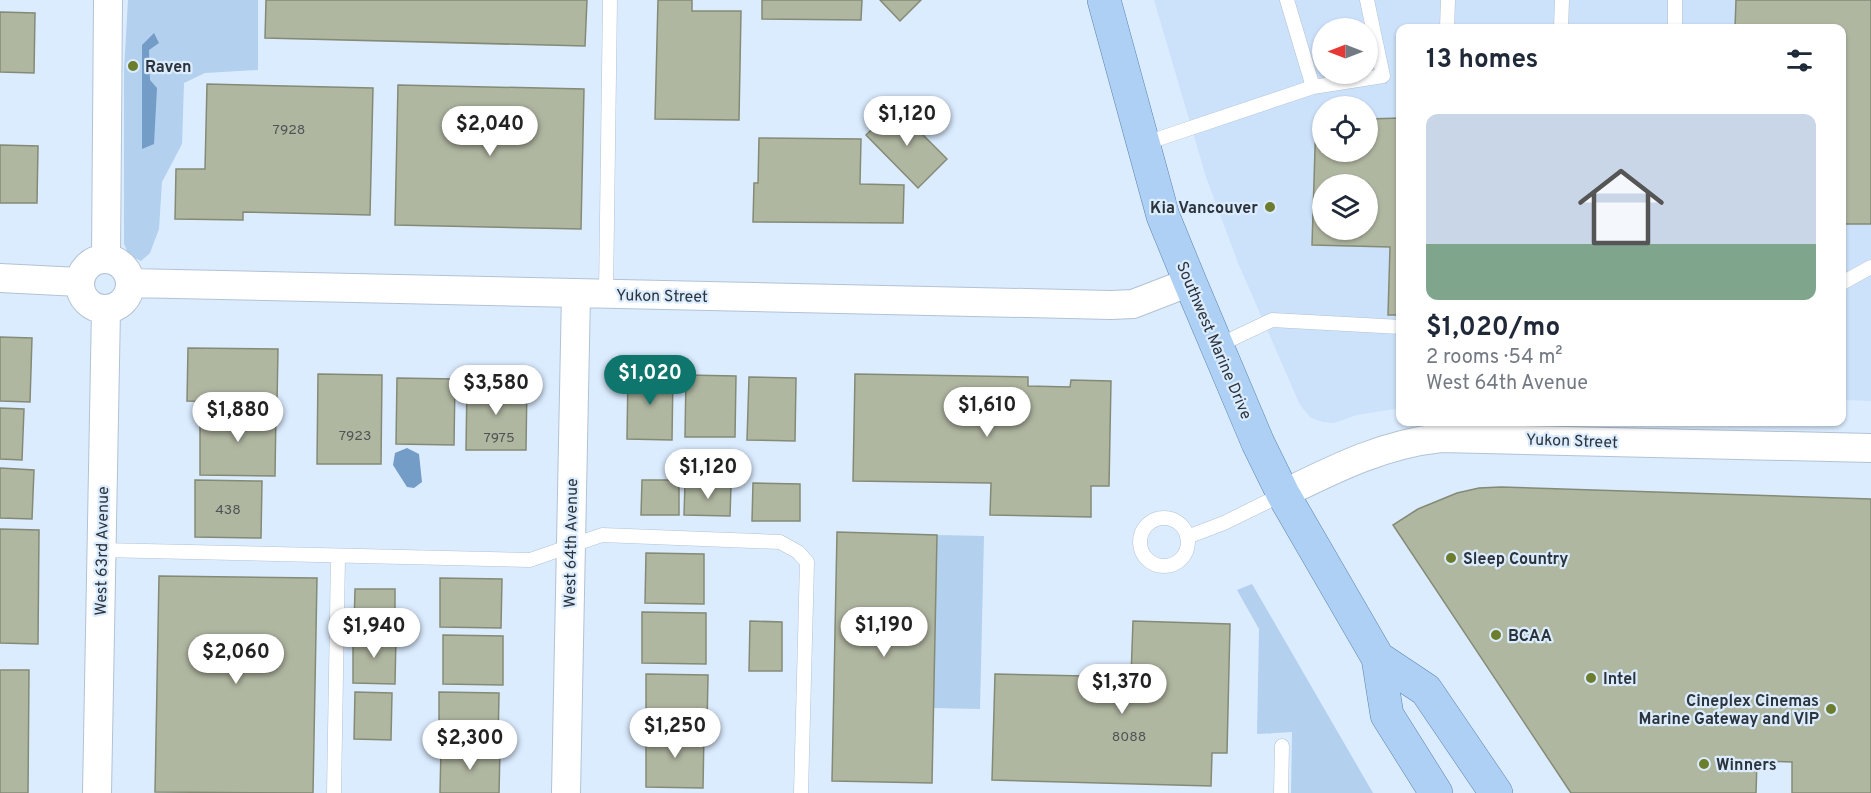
<!DOCTYPE html>
<meta charset="utf-8">
<style>
body{margin:0;font-family:Overpass,sans-serif;background:#f2f2f3;color:#1f2937;height:100vh;display:flex;flex-direction:column;font-size:22px;white-space:nowrap}
*{box-sizing:border-box;margin:0}
p{font-size:20px;color:#747a83}
.icon{flex:none;width:33px;height:33px;fill:none;stroke:currentColor;stroke-width:2;stroke-linecap:round;stroke-linejoin:round}
.map{position:relative;flex:1;overflow:hidden}
.side{position:absolute;left:1396px;top:24px;width:450px;height:402px;display:flex;flex-direction:column;background:#fff;border-radius:12px;box-shadow:0 2px 4px #0004}
.side>*{flex:none}
.needle{width:39px;rotate:270deg}
.fabs{position:absolute;left:1312px;top:18px;display:grid;gap:12px}
.fabs a{display:grid;place-items:center;width:66px;height:66px;border-radius:50%;background:#fff;box-shadow:0 2px 4px #0004;font-size:30px}
.price{position:absolute;translate:-50% -51px;padding:0 14px;border-radius:21px;background:#fff;color:#222;font-size:20px;line-height:39px;filter:drop-shadow(0 2px 3px #0008)}
.price::after{content:'';position:absolute;left:50%;top:36px;width:18px;height:14px;margin-left:-9px;background:inherit;clip-path:polygon(0 0,100% 0,50% 100%)}
.price.current{background:#0f766e;color:#fff}
ul{padding:0;list-style:none}
li{display:grid;align-content:center;gap:12px;height:318px;padding:0 30px}
li+li{border-top:2px solid #e0e1e3}
li span{display:grid;place-items:center;height:186px;border-radius:12px;color:#555}
li>.icon{margin-inline-start:auto}
span .icon{width:108px;height:108px;fill:#fffc;stroke-width:1}
li b{font-size:26px}
h2{display:flex;justify-content:space-between;align-items:center;height:72px;padding:0 30px;font-size:26px}
.map>svg:first-child{display:block}
.built{fill:#cce1fa;fill-rule:evenodd}
.green{fill:#b3d0ef}
.water{fill:#739cc7}
.building{fill:#b0b7a1;stroke:#848a75;stroke-width:1.5;fill-rule:evenodd}
.lines{fill:none;stroke-linecap:round;stroke-linejoin:round}
.lane-casing{stroke:#b2c2d4;stroke-width:15}
.street-casing{stroke:#b2c2d4;stroke-width:30}
.primary-casing{stroke:#5d84ae;stroke-width:34}
.lane{stroke:#fff;stroke-width:14}
.street{stroke:#fff;stroke-width:28}
.primary{stroke:#add0f4;stroke-width:33}
.poi-dot{fill:#6c7d2d;stroke:#dbecff;stroke-width:2}
.labels{text-anchor:middle;stroke-width:4.5;stroke-linejoin:round;paint-order:stroke}
.number-label{font-size:14px;fill:#4d5454}
.poi-label{font-size:16px;font-weight:bold;fill:#2c333a;stroke:#dbecff;text-anchor:start}
.street-label{font-size:16px;fill:#2c333a;stroke:#dbecff}
</style>
<div class="map">
<svg width="1871" height="793" viewBox="0 0 1871 793">
<rect width="100%" height="100%" fill="#dbecff"/>
<path class="built" d="M1154 0H1871V401L1842 400V28H1401V408L1357 415 1334 423 1323 422 1311 418 1300 405 1238 263 1206 177ZM1323 28H1368V74H1323ZM1323 106H1368V152H1323ZM1323 184H1368V230H1323Z"/>
<path class="green" d="M128 0H258V70L205 73 184 83 182 144 162 182 159 229 150 253 141 261 129 255 124 244V70Z
M937 535 984 536 980 709 933 708Z
M1252 584 1373 793H1291L1292 732 1257 734 1259 629 1237 590Z"/>
<path class="water" d="M154 33 159 43 149 50 150 80 157 88 154 144 142 149V45Z
M407 448 419 454 422 482 414 488 407 487 393 465 395 453Z"/>
<path class="building" d="M266 0H587L585 46 265 38Z
M658 0H692V11H741L739 120 655 119Z
M762 0H862L861 20 762 19Z
M880 0H921L900 21Z
M1736 0H1871V224H1842V28H1735Z
M0 12 35 13 34 73 0 72Z
M207 84 373 88 370 215 243 212V220L175 219 176 169H205Z
M398 85 584 89 581 229 395 225Z
M895 107 947 159 918 188 866 135Z
M1316 117 1323 118V152H1368V119L1401 118V315H1388L1390 247 1312 245ZM1323 184H1368V230H1323Z
M759 138 861 139 860 184 904 185 903 223 753 222 754 183H758Z
M0 145 38 146 37 203H0Z
M0 337 32 338 30 402 0 401Z
M188 348 278 349 277 403 187 401Z
M628 372 673 373 672 440 627 439Z
M318 374 382 375 381 464H317Z
M855 374 1028 377V386L1070 387 1071 380 1111 381 1109 486H1091V517L990 515 991 483 853 481Z
M686 375 736 376 735 437H685Z
M749 377 796 378 795 441 747 440Z
M397 378 455 379 454 445 396 444Z
M467 381 527 382 526 450H466Z
M0 408 24 409 22 460 0 459Z
M200 410 276 411 275 476 200 475Z
M0 468 34 470 32 519 0 518Z
M195 480 262 481 261 538 195 537Z
M642 480H679V515H641Z
M753 483 800 484V521H752Z
M685 484 731 485 730 516 684 515Z
M1501 487 1871 499V793H1792V762L1757 761 1756 793H1571L1393 525 1418 509 1457 493 1479 488Z
M0 529 39 530 38 644 0 643Z
M837 532 937 535 932 783 832 781Z
M646 553 704 554V604L645 603Z
M159 576 317 578 313 793 155 792Z
M440 578 502 579 501 628 440 627Z
M355 589H395V627L354 626Z
M642 612 706 613V664L642 663Z
M750 621 782 622V671H749Z
M1133 621 1230 624 1227 753H1212L1211 786 992 780 995 674 1131 677Z
M353 635H396L395 684 353 683Z
M443 635 503 636V685L443 684Z
M0 670H29L28 793H0Z
M646 674 708 675 707 727 646 726Z
M355 692 392 693 391 740 354 739Z
M439 692 499 693 498 744 439 743Z
M646 731 704 732 703 788 646 787Z
M441 748 500 749 499 793H440Z"/>
<g class="lines">
<g class="lane-casing">
<path id="lane" d="M1447 28 1448 0
M1561 28 1562 0
M1675 28V0
M1313 87 1383 76 1367 0
M1143 144 1313 87 1287 0
M1842 283 1871 267
M606 293 610 0
M1217 346 1272 320 1401 327
M1140 542a24 24 0 1 1 48 0a24 24 0 1 1-48 0Z
M1187 537 1224 523 1283 494
M101 550 530 560 602 535 780 542 798 552 807 562 801 793
M334 793 338 557
M1281 793 1282 746"/>
</g>
<g class="street-casing">
<path id="street" d="M106 258 108 0
M80 284a25 25 0 1 1 50 0a25 25 0 1 1-50 0Z
M0 278 79 282
M130 283 1111 305 1133 304 1190 282
M1283 494C1334 469 1383 444 1441 438L1871 448
M97 793 106 309
M566 793 576 293"/>
</g>
<g class="primary-casing">
<path id="primary" d="M1104 0 1163 216 1190 282 1258 443 1283 494 1378 658 1387 715 1436 793
M1378 658 1426 690 1496 793"/>
</g>
<use href="#lane" class="lane"/>
<use href="#street" class="street"/>
<use href="#primary" class="primary"/>
</g>
<g class="poi-dot">
<circle cx="133" cy="66" r="6"/>
<circle cx="1270" cy="207" r="6"/>
<circle cx="1451" cy="558" r="6"/>
<circle cx="1496" cy="635" r="6"/>
<circle cx="1591" cy="678" r="6"/>
<circle cx="1831" cy="709" r="6"/>
<circle cx="1704" cy="764" r="6"/>
</g>
<g class="labels">
<g class="number-label">
<text x="289" y="134">7928</text>
<text x="355" y="440">7923</text>
<text x="499" y="442">7975</text>
<text x="228" y="514">438</text>
<text x="1129" y="741">8088</text>
</g>
<g class="poi-label">
<text x="145" y="72">Raven</text>
<text x="1258" y="213" text-anchor="end">Kia Vancouver</text>
<text x="1463" y="564">Sleep Country</text>
<text x="1508" y="641">BCAA</text>
<text x="1603" y="684">Intel</text>
<text x="1819" y="706" text-anchor="end">Cineplex Cinemas<tspan x="1819" dy="18">Marine Gateway and VIP</tspan></text>
<text x="1716" y="770">Winners</text>
</g>
<g class="street-label">
<text transform="translate(662 295) rotate(1)" y="6">Yukon Street</text>
<text transform="translate(1215 340) rotate(67)" y="6">Southwest Marine Drive</text>
<text transform="translate(1572 440) rotate(2)" y="6">Yukon Street</text>
<text transform="translate(570 543) rotate(-89)" y="6">West 64th Avenue</text>
<text transform="translate(101 551) rotate(-89)" y="6">West 63rd Avenue</text>
</g>
</g>
</svg>
<div class="fabs">
<a><svg class="needle" viewBox="-14 -14 28 28"><path d="M0-13l5 13h-10z" fill="#e53935"/><path d="M0 13l5-13h-10z" fill="#747a83"/></svg></a>
<a><svg class="icon" aria-label="locate" viewBox="0 0 24 24"><circle cx="12" cy="12" r="6"/><path d="M12 2v4M12 18v4M2 12h4M18 12h4"/></svg></a>
<a><svg class="icon" aria-label="layers" viewBox="0 0 24 24"><path d="M12 4l9 5-9 5-9-5zM3 14l9 5 9-5"/></svg></a>
</div>
<b class="price" style="left:907px;top:147px">$1,120</b>
<b class="price" style="left:490px;top:157px">$2,040</b>
<b class="price current" style="left:650px;top:406px">$1,020</b>
<b class="price" style="left:496px;top:416px">$3,580</b>
<b class="price" style="left:987px;top:438px">$1,610</b>
<b class="price" style="left:238px;top:443px">$1,880</b>
<b class="price" style="left:708px;top:500px">$1,120</b>
<b class="price" style="left:884px;top:658px">$1,190</b>
<b class="price" style="left:374px;top:659px">$1,940</b>
<b class="price" style="left:236px;top:685px">$2,060</b>
<b class="price" style="left:1122px;top:715px">$1,370</b>
<b class="price" style="left:675px;top:759px">$1,250</b>
<b class="price" style="left:470px;top:771px">$2,300</b>
<section class="side">
<h2>13 homes<svg class="icon" aria-label="filters" viewBox="0 0 24 24"><path d="M4 7h16M4 17h16"/><circle cx="9" cy="7" r="2"/><circle cx="15" cy="17" r="2"/></svg></h2>
<ul>
<li><span style="background:linear-gradient(#c9d6e8 70%,#7fa58c 0)"><svg class="icon" aria-label="home" viewBox="0 0 24 24"><path d="M3 11l9-7 9 7M6 9v11h12V9"/></svg></span><div><b>$1,020/mo</b><p>2 rooms · 54 m²</p><p>West 64th Avenue</p></div></li>
</ul>
</section>
</div>
